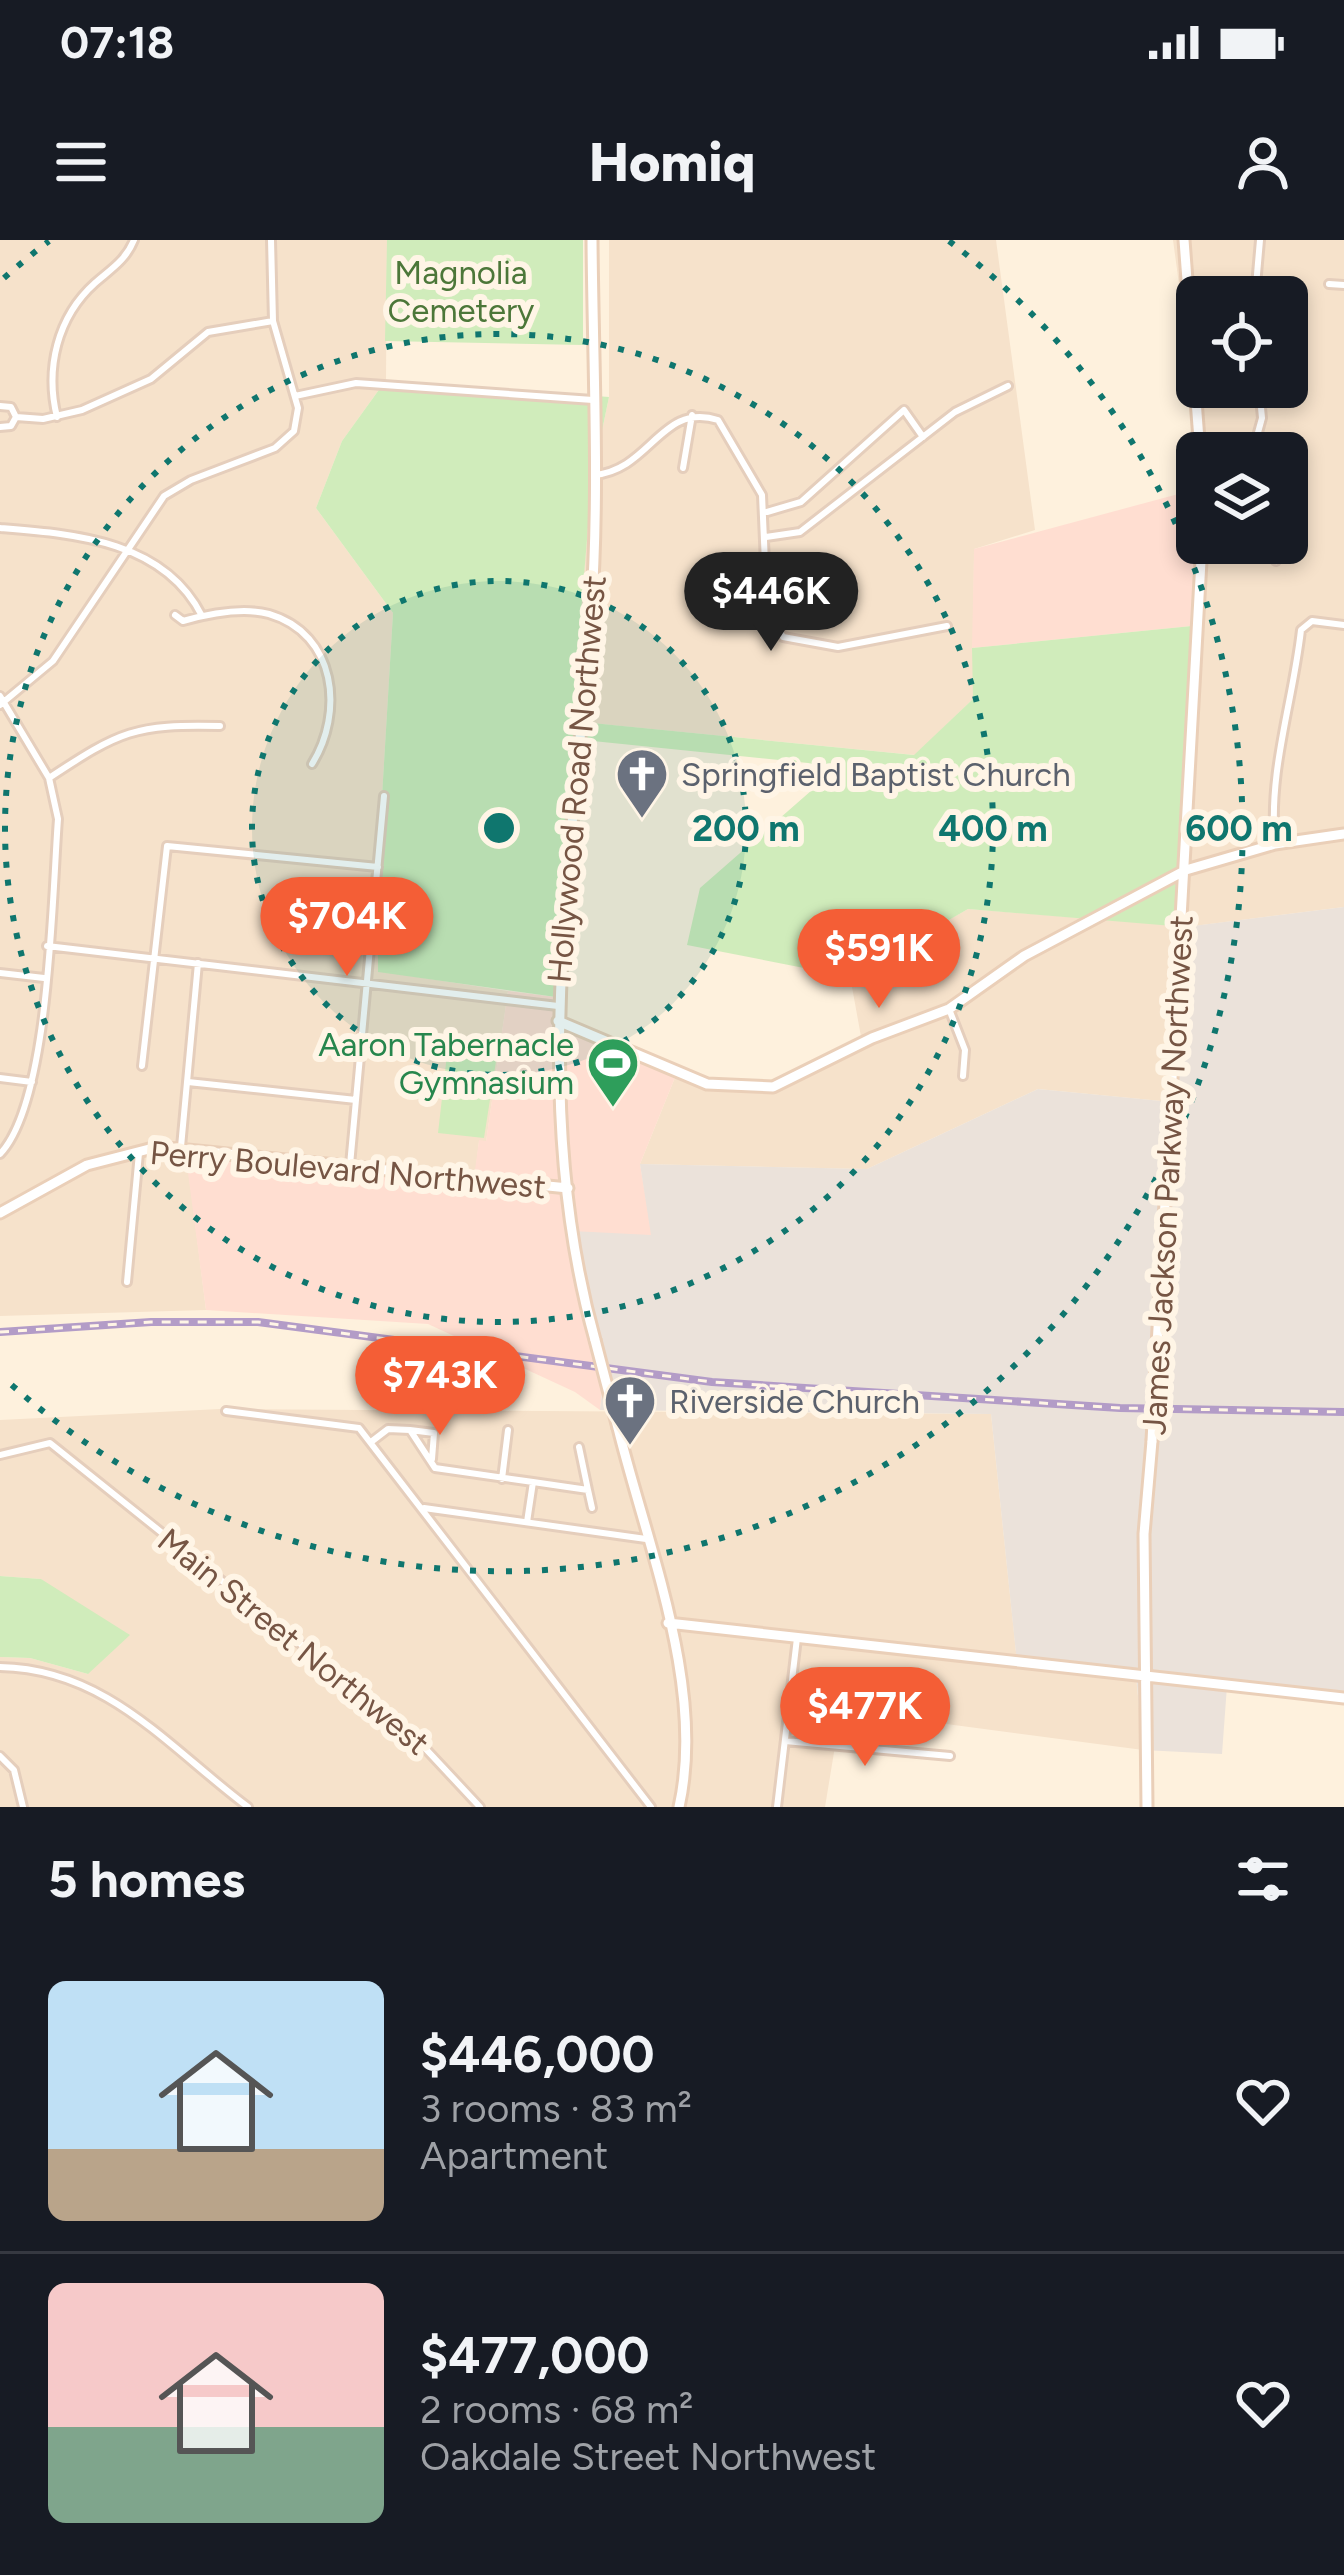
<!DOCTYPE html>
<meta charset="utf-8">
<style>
body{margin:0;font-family:Figtree,sans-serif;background:#242831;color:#f1f3f6;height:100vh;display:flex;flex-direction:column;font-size:45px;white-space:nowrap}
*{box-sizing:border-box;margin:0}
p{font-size:39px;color:#9ea1a6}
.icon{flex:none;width:66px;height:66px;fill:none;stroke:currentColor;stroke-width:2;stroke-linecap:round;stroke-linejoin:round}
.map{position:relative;height:1567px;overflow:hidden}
.side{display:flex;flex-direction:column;background:#171b24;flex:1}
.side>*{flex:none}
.controls{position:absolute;left:1176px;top:36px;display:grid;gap:24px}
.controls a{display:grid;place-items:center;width:132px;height:132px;border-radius:18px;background:#171b24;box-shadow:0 6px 18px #0003;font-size:60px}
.price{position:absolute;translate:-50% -102px;padding:0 27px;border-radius:42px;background:#f45e36;color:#fff;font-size:39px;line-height:78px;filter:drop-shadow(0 3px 6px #0008)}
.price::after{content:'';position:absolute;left:50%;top:72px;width:36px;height:27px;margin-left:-18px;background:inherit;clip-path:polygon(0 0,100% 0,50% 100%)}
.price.on{background:#222;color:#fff}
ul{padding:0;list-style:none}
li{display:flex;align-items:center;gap:36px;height:300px;padding:0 48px}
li+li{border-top:3px solid #363941}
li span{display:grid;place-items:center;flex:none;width:336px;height:240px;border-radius:18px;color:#555}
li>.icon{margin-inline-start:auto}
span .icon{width:144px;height:144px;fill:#fffc;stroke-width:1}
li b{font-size:51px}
h2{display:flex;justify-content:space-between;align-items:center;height:144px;padding:0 48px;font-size:51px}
.status{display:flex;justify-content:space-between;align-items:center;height:84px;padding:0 60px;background:#171b24;direction:ltr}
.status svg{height:33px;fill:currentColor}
header{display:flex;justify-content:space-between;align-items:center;height:156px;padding:0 48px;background:#171b24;font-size:54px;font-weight:800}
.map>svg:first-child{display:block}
.residential{fill:#f6e2cb;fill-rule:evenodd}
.commercial{fill:#ffded1}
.industrial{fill:#ebe2da}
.green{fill:#d0ecbb}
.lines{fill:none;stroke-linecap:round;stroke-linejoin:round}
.street-casing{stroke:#e5cebc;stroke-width:12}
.secondary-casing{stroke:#eacfb8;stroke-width:15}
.street{stroke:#fff;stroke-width:6}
.secondary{stroke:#fff;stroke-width:9}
.rail-casing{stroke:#b39cc7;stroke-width:8}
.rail{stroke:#fff5e6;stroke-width:3;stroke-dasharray:9;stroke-linecap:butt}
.secondary-bridge-casing{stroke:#eacfb8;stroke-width:15;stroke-linecap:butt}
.secondary-bridge{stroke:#fff;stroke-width:9}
.ring{fill:none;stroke:#0f766e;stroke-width:6;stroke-dasharray:6 12}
.labels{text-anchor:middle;stroke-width:12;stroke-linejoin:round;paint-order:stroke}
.park-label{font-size:33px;fill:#4c7739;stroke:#fff5e6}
.worship-label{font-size:33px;fill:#5b616d;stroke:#fff5e6;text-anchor:start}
.street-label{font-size:33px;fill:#765544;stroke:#fff5e6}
.leisure-label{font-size:33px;fill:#27864d;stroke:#fff5e6;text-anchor:end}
.centre{fill:#0f766e;stroke:#fff5e6;stroke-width:6}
.ring-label{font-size:36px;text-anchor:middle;font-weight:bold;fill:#0f766e;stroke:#fff5e6;stroke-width:12;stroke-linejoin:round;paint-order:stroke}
</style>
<div class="status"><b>07:18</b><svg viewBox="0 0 49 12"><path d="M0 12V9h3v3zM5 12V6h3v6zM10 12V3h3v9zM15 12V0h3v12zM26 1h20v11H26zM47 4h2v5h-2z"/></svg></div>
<header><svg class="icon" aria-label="menu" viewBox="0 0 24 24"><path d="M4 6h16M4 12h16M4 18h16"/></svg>Homiq<svg class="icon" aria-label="person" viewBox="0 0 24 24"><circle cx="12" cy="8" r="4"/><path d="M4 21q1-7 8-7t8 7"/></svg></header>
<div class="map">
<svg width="1344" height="1567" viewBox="0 0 1344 1567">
<rect width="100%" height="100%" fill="#fef1dd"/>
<path class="residential" d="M0 0H387L386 140 342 201 316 268 393 373 378 623V731L508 751 486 902 479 901 474 945 186 910 206 1070 0 1076Z
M609 0H996L1035 290 974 309 973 459 915 515 571 481 592 239 609 157Z
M1173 0H1344V667L1186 687 1172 862 1038 849 867 929 640 924 678 830 713 843 783 845 862 802 850 736 968 669 1185 686 1190 501 1207 303H1287V213H1202ZM1197 57H1287V147H1197Z
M220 1169 991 1174 1017 1422 1136 1435 1143 1510 841 1470 825 1567H0V1417L30 1418 88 1434 41 1339 0 1336V1180Z"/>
<path class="commercial" d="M1197 249V303H1207L1202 385 972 408 974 309Z
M508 751 563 758 562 777 678 830 640 924 652 995 586 1086 602 1152 600 1170 575 1152 428 1084 206 1070 185 910 473 945 479 900 486 901Z"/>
<path class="industrial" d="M1344 667V1460L1227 1446 1222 1514 1143 1510 1136 1435 1017 1423 991 1174 600 1170 602 1152 572 991 651 995 640 924 867 929 1038 849 1172 862 1185 687Z"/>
<path class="green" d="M387 0H583V105L385 101Z
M386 140 609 157 592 239 572 481 914 515 973 459 972 408 1202 385 1190 501 1185 687 968 669 850 737 687 705 700 648 828 536 808 523 583 500 563 758 378 732V623L393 373 316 268 342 201Z
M449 797 499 802 484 898 438 893Z
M0 1336 41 1339 130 1395 88 1434 30 1418 0 1417Z"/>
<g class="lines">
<g class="street-casing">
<path id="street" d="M1329 44 1344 45
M1255 57 1260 0
M295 156 356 143 593 160
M0 166 11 167 16 177 11 186 0 187
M16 177 43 179 82 170 151 139 208 92 273 81
M57 177C45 129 57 77 95 43 111 29 126 20 134 0
M1200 207H1254L1264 213
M1254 207 1262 178 1259 147
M683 228 692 175
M594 235C651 230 661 162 718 180L762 255 767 369 783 397 838 407 947 386
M1287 236 1294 281 1287 300
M767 272 801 262 904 170 923 197
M0 288C74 294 164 300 202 376
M766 297 800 292 955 172 1008 146
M1276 321 1286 303
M175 375 183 381C208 374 243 367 269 374 337 394 344 473 312 524
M0 456 49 538 58 579C52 656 50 862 0 914
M0 465 53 421 164 256 191 240 275 208 294 191 298 168 273 81 271 0
M49 538C120 491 135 484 220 486
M1275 604C1268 531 1293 462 1301 390L1312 381 1344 385
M47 706 558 766
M0 733 44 738
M949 769 965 810 963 836
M142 826 167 606 378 627
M0 838 32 842
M188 842 356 860
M181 907 198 723
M350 925 384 556
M127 1042 139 913
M226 1171 359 1188 651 1567
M410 1190 434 1193 432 1219
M371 1202 388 1189 410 1190 435 1228 533 1242
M579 1207 588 1250
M0 1215 50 1203 409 1491 480 1567
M502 1239 508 1190
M424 1268 646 1299
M527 1282 533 1242 588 1250 592 1268
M0 1427C107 1429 168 1507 248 1567
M785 1501 950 1516
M0 1516 14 1530 23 1567
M777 1567 797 1398"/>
</g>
<g class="secondary-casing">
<path id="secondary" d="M592 0C593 124 600 251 591 374 573 616 528 861 595 1100
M1184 0 1200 213
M558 781 707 844 773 847 872 798 949 769 1024 716 1186 630 1275 604 1344 594
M0 973 87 925 157 907 568 948
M1156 1124 1202 303
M618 1188C647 1305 706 1448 679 1567
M668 1383 1344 1458
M1147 1567 1144 1294 1152 1201"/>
</g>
<use href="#street" class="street"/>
<use href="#secondary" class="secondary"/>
<g class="rail-casing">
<path id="rail" d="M0 1092 151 1082H258L712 1142 1120 1168 1344 1172"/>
</g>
<use href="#rail" class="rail"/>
<g class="secondary-bridge-casing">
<path id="secondary-bridge" d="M595 1100 618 1188
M1152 1201 1156 1124"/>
</g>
<use href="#secondary-bridge" class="secondary-bridge"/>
</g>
<circle cx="499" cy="588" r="247" fill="#0f766e" fill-opacity=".12"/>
<g class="ring">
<circle cx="499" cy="588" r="247"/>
<circle cx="499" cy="588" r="494"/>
<path d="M4 38A740 740 0 0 1 49 1M949 1A740 740 0 1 1 4 1138"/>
</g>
<defs>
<g id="church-pin" transform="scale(2.7)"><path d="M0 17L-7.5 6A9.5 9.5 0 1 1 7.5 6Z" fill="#6b7280" stroke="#fff5e6"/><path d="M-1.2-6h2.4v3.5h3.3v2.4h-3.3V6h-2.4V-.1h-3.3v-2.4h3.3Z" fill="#fff"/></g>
<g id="stadium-pin" transform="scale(2.7)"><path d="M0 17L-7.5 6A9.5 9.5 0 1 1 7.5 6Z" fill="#2e9e5b" stroke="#fff5e6"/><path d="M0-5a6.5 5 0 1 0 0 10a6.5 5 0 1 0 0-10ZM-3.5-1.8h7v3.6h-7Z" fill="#fff"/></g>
</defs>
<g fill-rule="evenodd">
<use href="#church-pin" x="642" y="534"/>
<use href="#stadium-pin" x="613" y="823"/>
<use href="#church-pin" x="630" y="1161"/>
</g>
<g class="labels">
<g class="park-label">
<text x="461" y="44">Magnolia<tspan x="461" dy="38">Cemetery</tspan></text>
</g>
<g class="worship-label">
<text x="681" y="546">Springfield Baptist Church</text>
<text x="669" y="1173">Riverside Church</text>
</g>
<g class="street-label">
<text transform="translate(576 539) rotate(-85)" y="12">Hollywood Road Northwest</text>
<text transform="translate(348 929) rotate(5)" y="12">Perry Boulevard Northwest</text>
<text transform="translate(1167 935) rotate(-87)" y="12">James Jackson Parkway Northwest</text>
<text transform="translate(294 1401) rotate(39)" y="12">Main Street Northwest</text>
</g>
<g class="leisure-label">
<text x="574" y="816">Aaron Tabernacle<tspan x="574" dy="38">Gymnasium</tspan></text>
</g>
</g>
<circle cx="499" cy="588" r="18" class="centre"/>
<g class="ring-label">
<text x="746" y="601">200 m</text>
<text x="993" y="601">400 m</text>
<text x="1239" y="601">600 m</text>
</g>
</svg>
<div class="controls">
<a><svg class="icon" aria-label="locate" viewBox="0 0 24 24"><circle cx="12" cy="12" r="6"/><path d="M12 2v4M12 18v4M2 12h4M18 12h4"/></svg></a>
<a><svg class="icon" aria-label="layers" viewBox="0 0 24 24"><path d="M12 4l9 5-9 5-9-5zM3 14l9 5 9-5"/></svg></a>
</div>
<b class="price on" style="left:771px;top:414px">$446K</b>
<b class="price" style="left:347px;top:739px">$704K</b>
<b class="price" style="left:879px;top:771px">$591K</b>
<b class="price" style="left:440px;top:1198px">$743K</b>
<b class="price" style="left:865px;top:1529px">$477K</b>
</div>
<section class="side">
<h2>5 homes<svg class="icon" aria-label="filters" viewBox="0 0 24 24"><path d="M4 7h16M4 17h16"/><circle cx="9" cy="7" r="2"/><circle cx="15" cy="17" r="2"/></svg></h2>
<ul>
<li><span style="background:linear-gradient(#bfe0f5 70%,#b9a48a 0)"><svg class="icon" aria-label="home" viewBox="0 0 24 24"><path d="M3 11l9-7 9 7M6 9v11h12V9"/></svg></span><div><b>$446,000</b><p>3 rooms · 83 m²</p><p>Apartment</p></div><svg class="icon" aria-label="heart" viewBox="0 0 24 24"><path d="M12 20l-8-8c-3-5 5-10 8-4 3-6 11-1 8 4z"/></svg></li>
<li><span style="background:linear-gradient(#f6c9c9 60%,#7fa58c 0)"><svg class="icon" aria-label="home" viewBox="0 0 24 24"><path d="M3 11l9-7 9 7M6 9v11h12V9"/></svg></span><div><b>$477,000</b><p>2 rooms · 68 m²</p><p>Oakdale Street Northwest</p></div><svg class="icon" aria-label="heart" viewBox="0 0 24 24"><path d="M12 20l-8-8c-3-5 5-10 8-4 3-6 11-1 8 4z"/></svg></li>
</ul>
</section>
